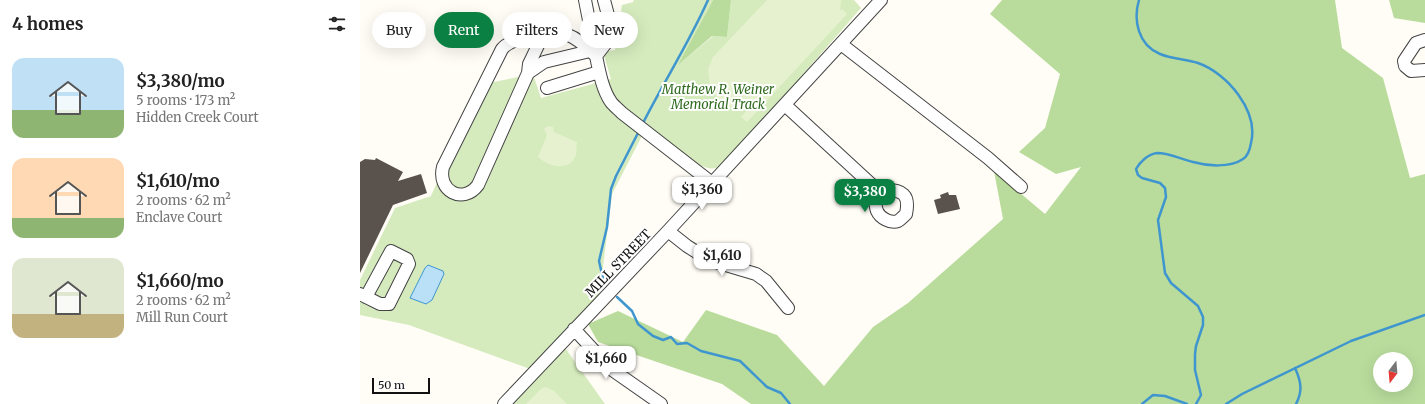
<!DOCTYPE html>
<meta charset="utf-8">
<style>
body{margin:0;font-family:Merriweather,serif;background:#f6f6f6;color:#222;height:100vh;display:flex;flex-direction:column;font-size:15px;white-space:nowrap}
*{box-sizing:border-box;margin:0}
p{font-size:13px;color:#767676}
.icon{flex:none;width:22px;height:22px;fill:none;stroke:currentColor;stroke-width:2;stroke-linecap:round;stroke-linejoin:round}
.map{position:relative;flex:1;overflow:hidden}
.side{display:flex;flex-direction:column;background:#fff;width:360px}
.side>*{flex:none}
.top-card{position:absolute;left:12px;top:12px;width:380px;height:36px;display:flex;gap:8px}
.needle{width:26px;rotate:196deg}
.buttons{position:absolute;left:1013px;top:352px;display:grid;gap:8px}
.buttons a{display:grid;place-items:center;width:40px;height:40px;border-radius:50%;background:#fff;box-shadow:0 4px 16px #0002;font-size:20px}
.scale{position:absolute;left:12px;bottom:10px;width:58px;box-sizing:border-box;padding-left:4px;border:2px solid #111;border-top:0;font-size:11px;line-height:14px;white-space:nowrap;color:#111;-webkit-text-stroke:3px #fff;paint-order:stroke}
.price{position:absolute;translate:-50% -34px;padding:0 9px;border-radius:8px;background:#fff;color:#222;font-size:13px;line-height:26px;filter:drop-shadow(0 1px 2px #0008)}
.price::after{content:'';position:absolute;left:50%;top:24px;width:12px;height:9px;margin-left:-6px;background:inherit;clip-path:polygon(0 0,100% 0,50% 100%)}
.price.on{background:#0b8043;color:#fff}
ul{padding:0;list-style:none}
li{display:flex;align-items:center;gap:12px;height:100px;padding:0 12px}
li span{display:grid;place-items:center;flex:none;width:112px;height:80px;border-radius:12px;color:#555}
li>.icon{margin-inline-start:auto}
span .icon{width:48px;height:48px;fill:#fffc;stroke-width:1}
li b{font-size:17px}
h2{display:flex;justify-content:space-between;align-items:center;height:48px;padding:0 12px;font-size:17px}
.tag{padding:0 14px;border-radius:18px;background:#fff;box-shadow:0 4px 16px #0002;font-size:14px;line-height:36px}
.tag.on{background:#0b8043;color:#fff}
main{display:flex;flex:1;min-height:0}
.map>svg:first-child{display:block}
.green{fill:#d5ebbd}
.forest{fill:#b9dc9c;fill-rule:evenodd}
.pitch{fill:#e6f2cf}
.water{fill:#b9e0f7;stroke:#3f96cf}
.lines{fill:none;stroke-linecap:round;stroke-linejoin:round}
.stream{stroke:#3f96cf;stroke-width:2.5}
.building{fill:#5a524d}
.minor-casing{stroke:#444;stroke-width:14}
.minor{stroke:#fff;stroke-width:12}
.labels{text-anchor:middle;stroke-width:4;stroke-linejoin:round;paint-order:stroke}
.park-label{font-size:13px;font-style:italic;fill:#2f6b1f;stroke:#fff}
.street-label{font-size:13px;fill:#111;stroke:#fff}
</style>
<main>
<section class="side">
<h2>4 homes<svg class="icon" aria-label="filters" viewBox="0 0 24 24"><path d="M4 7h16M4 17h16"/><circle cx="9" cy="7" r="2"/><circle cx="15" cy="17" r="2"/></svg></h2>
<ul>
<li><span style="background:linear-gradient(#bfe0f5 65%,#8fb573 0)"><svg class="icon" aria-label="home" viewBox="0 0 24 24"><path d="M3 11l9-7 9 7M6 9v11h12V9"/></svg></span><div><b>$3,380/mo</b><p>5 rooms · 173 m²</p><p>Hidden Creek Court</p></div></li>
<li><span style="background:linear-gradient(#ffd9b3 75%,#8fb573 0)"><svg class="icon" aria-label="home" viewBox="0 0 24 24"><path d="M3 11l9-7 9 7M6 9v11h12V9"/></svg></span><div><b>$1,610/mo</b><p>2 rooms · 62 m²</p><p>Enclave Court</p></div></li>
<li><span style="background:linear-gradient(#dfe7d0 70%,#c2b280 0)"><svg class="icon" aria-label="home" viewBox="0 0 24 24"><path d="M3 11l9-7 9 7M6 9v11h12V9"/></svg></span><div><b>$1,660/mo</b><p>2 rooms · 62 m²</p><p>Mill Run Court</p></div></li>
</ul>
</section>
<div class="map">
<svg width="1065" height="404" viewBox="0 0 1065 404">
<rect width="100%" height="100%" fill="#fffdf5"/>
<path class="green" d="M274 0H353L319 64 353 36 367 37 371 0H494L501 8 363 166C354 170 347 169 338 164L287 126 252 194 238 307 203 345 245 404H145L173 370 49 325 0 315V280L35 208 71 196 119 85 173 74 181 98 251 79 243 52 255 50 262 5 273 2Z"/>
<path class="forest" d="M353 0H371L367 37 352 36 318 65Z
M642 0H975L982 48 1023 78 1050 178 1065 174V404H391L362 384 238 342 228 324 258 311 323 342 346 310 417 335 464 386 513 327 548 303 643 219 634 171 685 214 721 167 696 174 659 152 685 128 700 74 630 14ZM1020 359H1046V385H1020Z
M1029 0H1065V23L1034 18Z"/>
<path class="pitch" d="M407 0H481L480 11 482 9 487 14 387 122 381 117 389 108H375L365 105 358 99 350 86 348 69 353 57Z
M188 126 193 127 194 132 217 142C216 146 217 151 216 155 209 173 188 166 178 157L187 135 184 129Z
M186 387 194 391 207 404H166L182 388Z"/>
<path class="water" d="M68 265 83 271 84 274 72 300 66 304 50 298 65 268Z"/>
<g class="lines">
<path class="stream" d="M779 0C773 20 778 45 800 54 812 59 826 59 838 63 867 73 899 111 891 143 890 149 888 156 883 159 870 168 847 166 833 162 821 159 809 153 797 153 788 154 780 162 776 169L778 175 782 178 800 183 805 188 806 197 798 220 805 273 811 283 838 306 843 317V325L836 346 835 354V370L841 395 836 404
M282 125C303 83 329 43 348 0
M244 283 239 261 247 227 251 189 256 176 279 131
M257 297 272 311 278 324 293 336 303 340 311 337 317 344 327 343 341 351 380 361 407 387 421 393 430 404
M935 368C941 381 943 391 936 404
M782 404 793 395 805 396 827 404
M866 404 882 394 991 341 1065 315"/>
</g>
<path class="building" d="M16 158 43 172 38 181 61 174 67 193 33 205 0 273V162L5 159 15 160Z
M588 192 589 195H596L600 209 578 214 574 200 581 198 580 195Z"/>
<g class="lines">
<g class="minor-casing">
<path id="minor" d="M225 0 236 56 253 34 244 0
M1065 40 1056 43 1044 61 1045 66 1051 71 1065 70
M481 44 628 158 661 187
M230 51 184 62 168 73 118 185C103 205 77 191 83 167L142 49C151 37 195 30 208 35 219 39 227 48 236 56 239 70 242 89 251 102 254 106 258 109 262 113L352 183
M168 73 169 64 183 35
M187 88 239 72
M425 105 513 186C516 194 514 203 517 211 520 218 531 224 538 221 541 219 544 216 546 214 552 185 532 193 513 186
M308 231 327 246 349 260 396 274 406 281 428 308
M0 294 20 304H29L49 264 47 259 31 251 6 297
M214 329 251 369 301 404
M144 404 308 231 521 0"/>
</g>
<use href="#minor" class="minor"/>
</g>
<g class="labels">
<g class="park-label">
<text x="358" y="94">Matthew R. Weiner<tspan x="358" dy="15">Memorial Track</tspan></text>
</g>
<g class="street-label">
<text transform="translate(258 263) rotate(-46)" y="5">MILL STREET</text>
</g>
</g>
</svg>
<div class="buttons">
<a><svg class="needle" viewBox="-14 -14 28 28"><path d="M0-13l5 13h-10z" fill="#e53935"/><path d="M0 13l5-13h-10z" fill="#767676"/></svg></a>
</div>
<div class="scale">50 m</div>
<b class="price" style="left:342px;top:211px">$1,360</b>
<b class="price on" style="left:505px;top:213px">$3,380</b>
<b class="price" style="left:362px;top:277px">$1,610</b>
<b class="price" style="left:246px;top:380px">$1,660</b>
<div class="top-card">
<a class="tag">Buy</a>
<a class="tag on">Rent</a>
<a class="tag">Filters</a>
<a class="tag">New</a>
</div>
</div>
</main>
